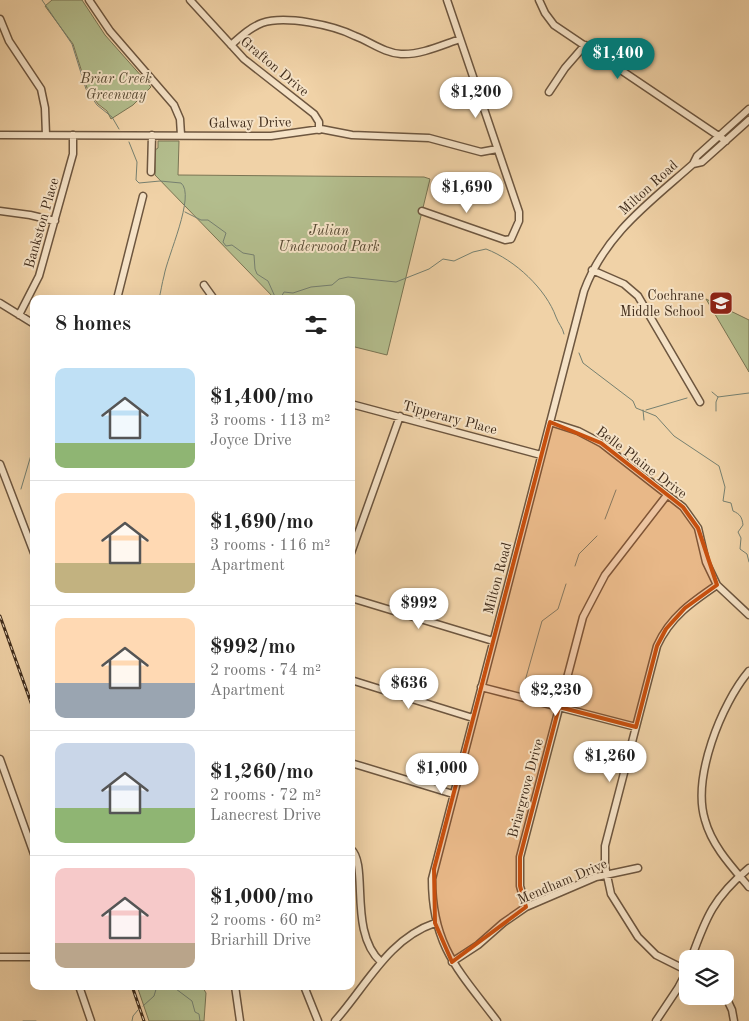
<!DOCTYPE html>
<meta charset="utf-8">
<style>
body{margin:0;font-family:"Old Standard TT",serif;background:#f6f6f6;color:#222;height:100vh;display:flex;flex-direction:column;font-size:19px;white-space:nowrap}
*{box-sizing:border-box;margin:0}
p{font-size:16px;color:#767676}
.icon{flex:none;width:28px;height:28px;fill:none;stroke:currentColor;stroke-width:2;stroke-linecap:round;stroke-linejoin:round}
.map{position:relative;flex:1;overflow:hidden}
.panel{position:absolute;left:30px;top:295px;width:325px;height:695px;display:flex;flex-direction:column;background:#fff;border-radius:10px;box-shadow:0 5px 20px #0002}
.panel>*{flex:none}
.controls{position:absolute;left:679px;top:950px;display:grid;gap:10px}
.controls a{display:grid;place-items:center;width:55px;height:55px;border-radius:10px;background:#fff;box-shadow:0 5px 20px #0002;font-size:25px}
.price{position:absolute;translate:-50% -42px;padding:0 11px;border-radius:18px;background:#fff;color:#222;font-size:16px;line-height:32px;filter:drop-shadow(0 1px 2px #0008)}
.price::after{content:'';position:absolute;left:50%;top:30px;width:15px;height:11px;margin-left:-8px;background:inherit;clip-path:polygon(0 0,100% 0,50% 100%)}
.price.active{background:#0f766e;color:#fff}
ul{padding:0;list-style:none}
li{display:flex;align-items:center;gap:15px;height:125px;padding:0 25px}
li+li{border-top:1px solid #e0e0e0}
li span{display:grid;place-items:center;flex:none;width:140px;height:100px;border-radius:10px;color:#555}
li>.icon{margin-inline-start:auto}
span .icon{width:60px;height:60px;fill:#fffc;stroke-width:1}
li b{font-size:21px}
h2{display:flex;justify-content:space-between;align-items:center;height:60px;padding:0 25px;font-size:21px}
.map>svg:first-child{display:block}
.green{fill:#b3bd8d;stroke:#7a7554}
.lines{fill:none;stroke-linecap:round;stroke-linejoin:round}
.stream{stroke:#768070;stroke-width:1}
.minor-casing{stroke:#6d563f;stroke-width:9}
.minor{stroke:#f5e2c6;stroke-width:6}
.rail-casing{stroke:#412d1c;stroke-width:3}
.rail{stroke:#f5e2c6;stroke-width:1;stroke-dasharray:4;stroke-linecap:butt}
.marked{fill:#c7500f;fill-opacity:0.2;stroke:#c7500f;stroke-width:4;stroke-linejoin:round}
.labels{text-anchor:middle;stroke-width:4;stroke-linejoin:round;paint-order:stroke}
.street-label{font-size:14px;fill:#412d1c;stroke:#f5e2c6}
.park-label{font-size:14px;font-style:italic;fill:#584a33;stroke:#f5e2c6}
.poi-label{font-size:14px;fill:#412d1c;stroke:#f5e2c6;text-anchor:end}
</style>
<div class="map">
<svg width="749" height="1021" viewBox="0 0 749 1021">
<rect width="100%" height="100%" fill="#f0d2a7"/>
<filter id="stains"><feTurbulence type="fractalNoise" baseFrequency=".004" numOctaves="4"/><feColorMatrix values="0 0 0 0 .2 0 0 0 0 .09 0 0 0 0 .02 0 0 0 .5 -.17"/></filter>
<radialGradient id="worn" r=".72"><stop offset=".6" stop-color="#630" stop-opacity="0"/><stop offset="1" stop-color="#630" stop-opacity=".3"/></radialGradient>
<path class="green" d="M52 0H82L105 35 151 87 133 105 111 119 107 111 98 104 87 88 73 44 45 6Z
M158 141H179L178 175 424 177 430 179 387 355 351 346V299H275L155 175V150L158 148Z
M706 299 749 320V372Z
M137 986H202L206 993 204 1021H149Z"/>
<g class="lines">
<path class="stream" d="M42 0 72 44 86 89 97 105 112 117 119 129
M129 142 137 162 136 180 139 183 160 181 181 183C196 195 167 257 164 276 162 283 161 291 159 299
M185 212 201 220H208L226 233 223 242 226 246 232 245 243 253 254 255 255 269 257 274 268 281 276 299
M280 299 284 292 293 293 311 287 332 285 339 279 348 277 396 282 429 269 443 259 454 261 473 252 486 249C515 260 546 289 556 317 558 323 563 328 564 334
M579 353 583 363 633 401 636 408 656 416 674 436 719 466 725 487 723 501 731 503 733 511C740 514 742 517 743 525L738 532 741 538 740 549 747 554 749 562
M712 392 718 397 749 393
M643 410 644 420
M646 410 687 398
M716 411V402L718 397
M21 489 34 445
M605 519 616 490
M575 566 579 554 597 536
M523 688 542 621 558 609 566 584
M172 986 192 1001 195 1012 199 1014 200 1021
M143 1006 154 996 157 986
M23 1021H36
M132 1021 133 1016 138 1010"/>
<g class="minor-casing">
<path id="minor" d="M89 0 110 31 174 105 180 119 181 135
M190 0 244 59 314 114 319 122V130
M539 0 545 13 554 25 726 141
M0 19 9 41 41 89 45 108 46 135
M231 45C240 37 249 28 262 23 285 15 333 25 355 36 371 42 384 53 401 54 421 55 442 45 460 39
M549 92 565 68 585 45
M0 135 271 136 321 129 352 135 429 138 481 152 497 149
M693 164 702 162 749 120
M151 172 152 135
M0 211 30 215 55 221
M422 211 505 240 511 239 519 221V212L447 0
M592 270 624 284 638 296 700 402
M204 285 214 299
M117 299 143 196
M0 303 34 324
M19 315 39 276 73 154V135
M351 404 541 455
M550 422 578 431 601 443 683 507 698 528 706 562 717 585 749 615
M0 464 34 553
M351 553 400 416
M351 598 493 641
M749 671C721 704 692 778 705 820 712 846 732 867 749 887
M351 680 473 718
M481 687 636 727
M0 759 34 854
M351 763 453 794
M351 849C369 865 348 932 381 962
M526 907 520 886V857L583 617 605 575 667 495
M0 957H34
M691 959C706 917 714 897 749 868
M452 962 478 945 503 923 526 907 596 877 638 868
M688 971 656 955 638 937 611 894 605 866V846L657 646C670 617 692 602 717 585
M79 986 91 1021
M235 986 240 1021
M304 986 318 1021
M725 995 732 1010 734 1021
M335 1021C367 985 388 939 435 923
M497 1021C459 971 432 946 432 879L584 291C605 234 649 203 693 164L697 156 749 109
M656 1021 678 988 688 969"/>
</g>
<use href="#minor" class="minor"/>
<g class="rail-casing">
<path id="rail" d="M0 616 34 711
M132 986 144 1021"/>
</g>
<use href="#rail" class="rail"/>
</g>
<path class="marked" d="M550 422 601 443 683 507 698 528 717 585 685 608 666 629 657 646 636 727 559 707 520 857V886L526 907 452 962 435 923 434 869Z"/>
<defs>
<g id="school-square" transform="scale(1.25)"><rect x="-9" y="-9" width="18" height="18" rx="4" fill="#8f2418" stroke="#f5e2c6"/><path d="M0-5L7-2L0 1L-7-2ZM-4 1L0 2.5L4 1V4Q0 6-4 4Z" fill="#fff"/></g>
</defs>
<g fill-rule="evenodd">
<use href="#school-square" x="721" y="303"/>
</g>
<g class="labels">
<g class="street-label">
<text transform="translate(275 66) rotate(40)" y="5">Grafton Drive</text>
<text transform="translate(250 122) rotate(-1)" y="5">Galway Drive</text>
<text transform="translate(648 187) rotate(-42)" y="5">Milton Road</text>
<text transform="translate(41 223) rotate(-74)" y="5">Bankston Place</text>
<text transform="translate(450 417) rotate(15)" y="5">Tipperary Place</text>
<text transform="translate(642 462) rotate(37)" y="5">Belle Plaine Drive</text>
<text transform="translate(497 578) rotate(-75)" y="5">Milton Road</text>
<text transform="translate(525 788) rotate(-75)" y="5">Briargrove Drive</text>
<text transform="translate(562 881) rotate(-23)" y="5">Mendham Drive</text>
</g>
<g class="park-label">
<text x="116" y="83">Briar Creek<tspan x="116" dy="16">Greenway</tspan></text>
<text x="329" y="235">Julian<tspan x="329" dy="16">Underwood Park</tspan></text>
</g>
<g class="poi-label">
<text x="704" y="300">Cochrane<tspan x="704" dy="16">Middle School</tspan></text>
</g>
</g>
<rect width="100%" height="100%" filter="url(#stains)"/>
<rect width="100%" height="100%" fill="url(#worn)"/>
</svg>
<div class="controls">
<a><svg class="icon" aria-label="layers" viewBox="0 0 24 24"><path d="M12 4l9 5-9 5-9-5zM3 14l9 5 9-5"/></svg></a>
</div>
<b class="price active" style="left:618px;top:80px">$1,400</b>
<b class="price" style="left:476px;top:119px">$1,200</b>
<b class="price" style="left:467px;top:214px">$1,690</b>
<b class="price" style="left:419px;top:630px">$992</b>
<b class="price" style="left:409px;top:710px">$636</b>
<b class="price" style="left:556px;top:717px">$2,230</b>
<b class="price" style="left:610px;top:783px">$1,260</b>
<b class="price" style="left:442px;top:795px">$1,000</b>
<section class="panel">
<h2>8 homes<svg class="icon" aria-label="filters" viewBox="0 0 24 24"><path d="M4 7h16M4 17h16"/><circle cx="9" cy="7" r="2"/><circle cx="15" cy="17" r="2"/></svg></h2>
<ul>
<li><span style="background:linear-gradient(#bfe0f5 75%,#8fb573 0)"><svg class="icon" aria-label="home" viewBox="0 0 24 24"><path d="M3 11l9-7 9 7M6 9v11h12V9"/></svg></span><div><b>$1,400/mo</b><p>3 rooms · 113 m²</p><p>Joyce Drive</p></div></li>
<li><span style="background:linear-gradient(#ffd9b3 70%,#c2b280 0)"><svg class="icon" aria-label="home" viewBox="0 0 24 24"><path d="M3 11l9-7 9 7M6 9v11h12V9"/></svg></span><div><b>$1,690/mo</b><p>3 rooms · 116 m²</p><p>Apartment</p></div></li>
<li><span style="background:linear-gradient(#ffd9b3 65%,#9aa5b1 0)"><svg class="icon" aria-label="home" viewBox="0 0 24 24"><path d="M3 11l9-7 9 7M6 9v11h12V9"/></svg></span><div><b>$992/mo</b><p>2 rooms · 74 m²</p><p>Apartment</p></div></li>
<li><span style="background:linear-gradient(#c9d6e8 65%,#8fb573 0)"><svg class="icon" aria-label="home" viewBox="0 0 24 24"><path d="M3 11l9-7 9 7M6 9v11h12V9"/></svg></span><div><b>$1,260/mo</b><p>2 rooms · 72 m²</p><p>Lanecrest Drive</p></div></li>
<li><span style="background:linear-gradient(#f6c9c9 75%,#b9a48a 0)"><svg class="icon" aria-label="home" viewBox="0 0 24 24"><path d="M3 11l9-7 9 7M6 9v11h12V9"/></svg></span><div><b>$1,000/mo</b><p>2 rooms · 60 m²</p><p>Briarhill Drive</p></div></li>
</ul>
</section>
</div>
